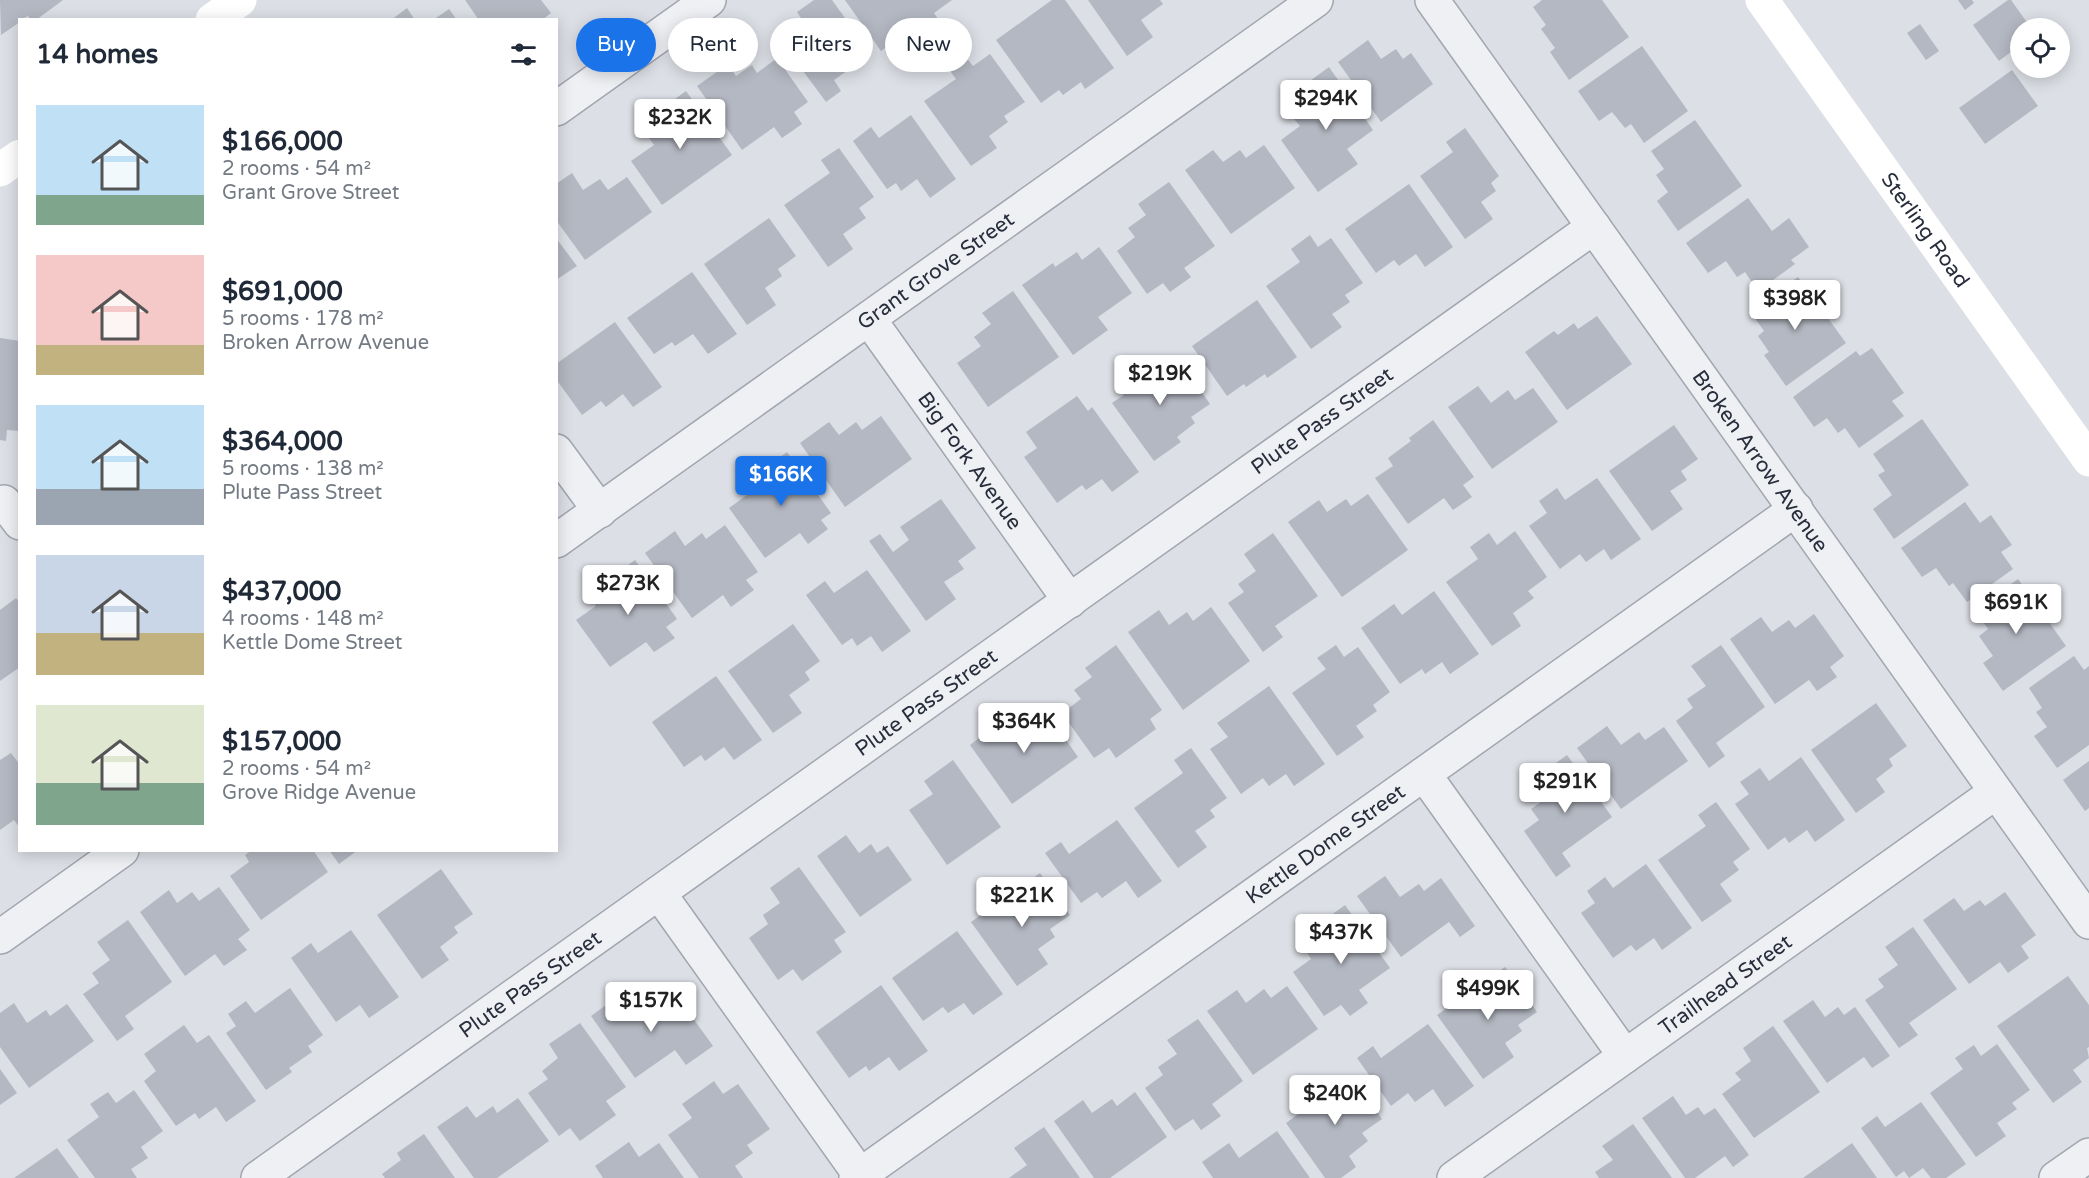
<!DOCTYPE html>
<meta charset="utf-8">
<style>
body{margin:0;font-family:"Varela Round",sans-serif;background:#f2f2f3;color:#1f2937;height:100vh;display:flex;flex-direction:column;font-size:22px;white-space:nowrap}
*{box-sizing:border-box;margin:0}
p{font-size:20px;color:#747a83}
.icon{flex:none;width:33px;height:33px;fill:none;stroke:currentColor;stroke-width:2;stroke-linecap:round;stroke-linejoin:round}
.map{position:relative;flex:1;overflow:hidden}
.side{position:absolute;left:18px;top:18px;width:540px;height:834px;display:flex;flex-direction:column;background:#fff;border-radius:0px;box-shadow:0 3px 15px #0003}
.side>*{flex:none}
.top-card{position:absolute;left:576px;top:18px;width:570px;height:54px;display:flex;gap:12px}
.fabs{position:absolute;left:2010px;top:18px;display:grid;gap:12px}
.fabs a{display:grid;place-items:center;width:60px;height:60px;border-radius:50%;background:#fff;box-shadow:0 3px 15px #0003;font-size:30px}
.price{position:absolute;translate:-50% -51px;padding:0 14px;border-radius:6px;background:#fff;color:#222;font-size:20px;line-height:39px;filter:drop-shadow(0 2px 3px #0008)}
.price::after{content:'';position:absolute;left:50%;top:36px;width:18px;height:14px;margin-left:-9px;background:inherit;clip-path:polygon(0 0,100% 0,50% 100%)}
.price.selected{background:#1a73e8;color:#fff}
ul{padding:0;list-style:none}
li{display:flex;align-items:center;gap:18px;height:150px;padding:0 18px}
li span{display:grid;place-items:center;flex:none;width:168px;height:120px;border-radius:0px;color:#555}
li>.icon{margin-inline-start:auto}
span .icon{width:72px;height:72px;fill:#fffc;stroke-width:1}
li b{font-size:26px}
h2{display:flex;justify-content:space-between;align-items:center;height:72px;padding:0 18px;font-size:26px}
.tag{padding:0 21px;border-radius:27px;background:#fff;box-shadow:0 3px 15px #0003;font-size:21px;line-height:54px}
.tag.selected{background:#1a73e8;color:#fff}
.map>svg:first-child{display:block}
.building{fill:#b4b8c2}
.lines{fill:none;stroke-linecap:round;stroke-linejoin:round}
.street-casing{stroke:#a2a6af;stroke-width:36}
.street{stroke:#eef0f4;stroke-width:33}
.secondary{stroke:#fff;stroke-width:33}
.labels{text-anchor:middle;stroke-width:4.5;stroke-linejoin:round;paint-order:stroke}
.street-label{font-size:21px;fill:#272d3b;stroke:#ebeef3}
</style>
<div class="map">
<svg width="2089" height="1178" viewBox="0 0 2089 1178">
<rect width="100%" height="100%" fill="#dcdfe5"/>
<path class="building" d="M0 0H63L36 20H31L28 16 20 20V22L1 35Z
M465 0H541L551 13 542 20H479Z
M814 0H832L871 54 834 80 841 91 826 102 792 56 800 49 794 41 809 30 797 12Z
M845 0H952L934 13 942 25 914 44 906 33 881 51Z
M1052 0H1065L1114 68 1085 89 1081 82 1063 95 1059 90 1041 103 996 40Z
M1088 0H1160L1163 4 1141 20 1153 37 1127 56Z
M1542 0H1602L1629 37 1569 80 1550 52 1555 48 1541 29 1546 25 1533 7Z
M1958 0H1972L1974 3 1965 10Z
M2008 0H2011L2031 28H2020V45L1999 61 1973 25Z
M407 8 415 20H391Z
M449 9 457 20H433Z
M1920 24 1939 51 1926 60 1907 33Z
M1368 40 1381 59 1396 49 1403 59 1411 53 1433 84 1381 122 1338 62Z
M1642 46 1688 111 1644 143 1631 124 1625 128 1612 112 1599 121 1578 91Z
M990 54 1025 102 1004 116 1008 122 989 136 997 148 971 166 924 101 956 79 948 68 965 56 973 66Z
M777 58 808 102 794 112 802 124 782 138 774 127 742 150 697 86 728 64 736 76 752 65 757 73Z
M1329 67 1373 130 1347 149 1358 164 1318 192 1281 140 1300 126 1294 119 1312 106 1299 89Z
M2012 70 2038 106 1985 144 1959 108Z
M686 91 732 155 662 205 631 161 654 145 649 138 667 126 657 112Z
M911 115 956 179 930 198 917 179 901 191 896 183 887 189 853 141 871 127 879 138Z
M1695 120 1742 186 1678 231 1657 201 1668 192 1656 175 1664 169 1651 151Z
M1465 128 1499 176 1491 183 1496 191 1481 202 1493 219 1465 239 1420 176 1453 152 1446 142Z
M1264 145 1295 188 1231 234 1185 170 1213 150 1223 162 1240 150 1246 158Z
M839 148 874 197 859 208 866 218 843 234 853 249 828 267 784 205 830 173 821 160Z
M572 173 583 190 600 179 608 190 627 177 652 212 585 260 556 220V184Z
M1169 182 1215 246 1184 268 1191 277 1170 292 1163 283 1147 294 1117 251 1135 237 1128 228 1146 215 1138 204Z
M1409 184 1453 247 1425 267 1416 254 1399 266 1394 260 1376 273 1345 229Z
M1748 198 1772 231 1789 218 1809 247 1791 260 1795 264 1758 291 1745 272 1737 277 1726 261 1708 273 1686 243Z
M769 218 796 256 778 269 782 276 765 288 776 305 747 325 704 264Z
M1310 235 1318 247 1331 238 1363 283 1345 295 1350 302 1332 314 1342 327 1311 349 1266 286 1300 262 1291 249Z
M556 238 577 266 556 280Z
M1099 247 1132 293 1098 317 1108 330 1073 355 1022 285 1053 263 1055 267 1077 252 1082 260Z
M692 272 737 334 708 354 693 334 675 346 672 342 654 354 627 318Z
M1798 277 1846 343 1786 386 1764 355 1769 352 1758 336 1764 331 1750 311Z
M1013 291 1059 357 988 407 957 363 981 346 974 337 991 324 982 313Z
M1257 300 1297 357 1267 378 1265 374 1246 387 1244 384 1227 396 1192 346Z
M1597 316 1632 364 1567 410 1525 352 1554 331 1558 335 1574 323 1578 329Z
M615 322 662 387 633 407 623 394 606 407 601 401 582 415 556 379V364Z
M0 338 20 341V431L7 430 6 441 0 440Z
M1872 348 1904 393 1892 401 1904 416 1859 448 1845 428 1838 433 1827 418 1814 427 1793 397 1856 351 1860 356Z
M1177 357 1210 404 1191 417 1195 423 1177 437 1181 442 1154 461 1112 403 1124 395 1116 383 1133 370 1141 382Z
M1478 386 1491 403 1508 390 1515 400 1533 388 1558 422 1492 469 1448 407Z
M1077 396 1088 411 1092 407 1139 472 1112 492 1102 479 1086 490 1082 485 1057 503 1024 457 1037 448 1026 432Z
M881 416 912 459 845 507 800 443 829 422 839 435 856 422 862 430Z
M1922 419 1969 485 1894 539 1873 509 1892 495 1878 475 1885 471 1873 454Z
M1433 420 1474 477 1463 485 1472 497 1453 510 1444 498 1408 524 1375 478 1393 466 1388 458 1411 441 1409 438Z
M1674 425 1698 459 1681 471 1687 480 1670 491 1683 509 1652 531 1609 471Z
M787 452 831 513 821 520 828 529 808 544 800 533 765 558 729 508 747 495 743 491 761 479 757 474Z
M1597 478 1641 539 1611 560 1604 549 1586 562 1580 554 1560 569 1529 526 1547 513 1539 501 1557 488 1565 500Z
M1368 494 1408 550 1342 597 1288 522 1319 500 1327 512 1346 499 1351 506Z
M941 499 976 548 958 561 964 569 944 582 956 599 926 621 869 541 880 534 893 552 909 540 900 527Z
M1965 502 1980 523 1991 515 2012 545 2001 552 2013 569 1967 602 1953 583 1949 586 1936 568 1922 577 1901 548Z
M725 525 758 572 746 580 754 590 731 607 723 595 692 618 645 553 675 531 685 546 702 533 706 539Z
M1515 531 1547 577 1528 591 1534 598 1513 613 1521 626 1492 646 1446 582 1478 559 1470 547 1489 533 1497 545Z
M1273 533 1318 596 1275 626 1283 637 1263 652 1228 603 1244 592 1238 584 1256 571 1244 554Z
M635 560 677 619 666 627 675 638 654 652 646 642 610 667 576 620 596 606 591 599 605 589 602 584Z
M867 570 911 631 882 652 871 636 857 646 852 638 842 645 806 595 825 581 834 593Z
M2018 579 2066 646 2003 691 1983 663 1993 656 1979 636 1988 629 1975 610Z
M1434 591 1479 654 1450 674 1442 662 1425 674 1422 669 1400 684 1361 628 1394 604 1402 615Z
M16 598 20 603V667L0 681V610Z
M1211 607 1250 661 1183 710 1128 632 1159 610 1169 625 1187 612 1193 621Z
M1814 614 1844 656 1830 667 1837 677 1817 691 1809 680 1775 704 1730 639 1761 617 1772 632 1789 620 1795 628Z
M793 624 820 661 805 672 810 680 789 695 802 713 773 733 728 671Z
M1116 645 1162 710 1150 719 1156 729 1116 758 1109 748 1094 758 1062 713 1081 699 1074 690 1092 677 1085 668Z
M1336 645 1344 657 1358 647 1390 692 1373 705 1377 711 1356 726 1364 737 1337 756 1292 693 1326 669 1317 658Z
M1721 645 1765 707 1716 743 1725 756 1709 768 1676 721 1693 708 1687 699 1706 686 1691 666Z
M2074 656 2084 670 2089 666V745L2057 768 2034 736 2047 727 2036 712 2042 708 2029 688Z
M716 676 762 740 734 760 724 747 705 761 701 755 684 767 652 722Z
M1269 686 1325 764 1294 786 1286 774 1269 786 1263 778 1241 794 1210 749 1228 737 1217 723Z
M1876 703 1907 746 1889 759 1893 766 1876 779 1885 792 1856 813 1811 750Z
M1045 710 1078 757 1012 804 970 745 999 723 1004 730 1022 718 1026 723Z
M1607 726 1621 745 1639 732 1645 740 1664 727 1688 761 1621 809 1577 748Z
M1191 748 1227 798 1210 810 1215 817 1195 831 1207 847 1178 868 1134 808 1183 773 1174 760Z
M11 753 20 765V828L14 820 0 830V760Z
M1567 755 1612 817 1562 853 1571 866 1556 877 1524 831 1539 820 1531 809 1552 794 1538 776Z
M1801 757 1845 820 1815 842 1807 830 1789 843 1785 837 1768 850 1735 804 1749 794 1740 782 1760 768 1769 781Z
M953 760 1001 827 947 865 909 810 933 794 924 781Z
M2089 761V808L2085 811 2063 780Z
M1716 802 1750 849 1733 862 1739 870 1720 884 1732 901 1702 922 1658 860 1706 826 1698 815Z
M1117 820 1162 881 1138 898 1126 881 1102 898 1097 892 1081 903 1045 853 1061 842 1069 854Z
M846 835 859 853 871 844 877 853 888 846 912 880 860 917 817 856Z
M252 850H313L328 872 261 920 230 876 249 862 245 855Z
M329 850H358L339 864Z
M1646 864 1692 928 1662 950 1654 938 1636 951 1631 945 1613 958 1581 913 1595 903 1587 891 1605 877 1613 888Z
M799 867 846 932 834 940 842 952 802 981 793 969 778 980 749 938 768 924 763 915 780 903 770 888Z
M441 869 473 914 454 927 458 933 440 947 449 960 422 979 377 915Z
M1040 873 1070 915 1050 929 1055 937 1038 949 1048 964 1017 986 971 922Z
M1385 876 1400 897 1419 884 1424 891 1441 878 1475 926 1460 937 1449 922 1401 957 1357 896Z
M219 887 250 930 238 939 247 950 224 966 215 954 185 976 140 912 169 890 177 903 192 892 199 901Z
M2005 892 2036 935 2021 946 2029 958 2008 973 2000 962 1969 984 1923 920 1954 898 1964 911 1980 900 1985 906Z
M1345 905 1390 968 1359 990 1368 1003 1350 1016 1341 1005 1324 1016 1293 972 1311 959 1306 951 1325 938 1316 926Z
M128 920 172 982 125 1016 134 1029 117 1041 83 994 99 983 92 973 110 960 97 942Z
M1913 927 1957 989 1909 1023 1918 1035 1899 1048 1865 1000 1884 987 1878 979 1898 965 1885 947Z
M351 930 399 997 369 1018 360 1005 336 1022 291 958 311 943 318 953Z
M957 931 1003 994 973 1015 964 1003 948 1013 943 1007 923 1021 892 978Z
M1505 967 1537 1012 1518 1025 1522 1031 1505 1043 1514 1057 1483 1079 1437 1015Z
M2068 976 2089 1005V1047L2087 1048 2089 1058 2073 1070 2082 1082 2053 1103 1997 1026Z
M881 985 928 1051 899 1071 889 1057 869 1071 866 1066 849 1078 816 1032Z
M1287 986 1318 1029 1253 1075 1207 1011 1237 990 1246 1003 1264 989 1271 998Z
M290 988 323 1035 308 1046 312 1052 289 1068 292 1072 266 1090 226 1033 236 1026 228 1014 246 1001 255 1013Z
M621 994 634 1012 651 999 658 1009 677 996 713 1046 686 1065 675 1050 635 1078 591 1016Z
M1813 1000 1825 1017 1838 1007 1844 1015 1855 1007 1890 1056 1872 1068 1864 1057 1827 1083 1783 1021Z
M14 1003 27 1023 46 1010 50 1016 67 1004 94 1041 29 1088 0 1047V1013Z
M1198 1019 1243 1081 1212 1104 1221 1116 1201 1130 1193 1119 1175 1131 1145 1088 1163 1075 1158 1067 1177 1054 1167 1040Z
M580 1023 626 1087 606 1101 616 1115 580 1141 570 1128 559 1136 528 1093 548 1079 542 1071 558 1058 549 1044Z
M1428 1024 1474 1086 1445 1107 1433 1089 1415 1102 1408 1093 1391 1106 1357 1058 1373 1046 1381 1058Z
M184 1025 197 1043 209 1035 256 1101 226 1122 216 1107 199 1119 195 1113 176 1126 144 1081 156 1071 144 1054Z
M1773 1026 1820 1092 1754 1138 1722 1094 1741 1080 1735 1073 1751 1061 1743 1048Z
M1997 1044 2030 1090 2012 1103 2017 1109 1997 1123 2006 1136 1976 1157 1930 1093 1963 1069 1955 1058 1974 1045 1981 1056Z
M0 1069 17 1093 0 1105Z
M1326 1075 1336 1088 1352 1076 1382 1119 1362 1133 1368 1141 1349 1156 1356 1167 1341 1178H1325L1286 1123 1318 1100 1309 1088Z
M714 1081 723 1094 738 1084 770 1129 747 1145 753 1153 735 1166 743 1178H699L668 1135 692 1118 682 1104Z
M134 1090 163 1131 141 1147 148 1158 131 1169 137 1178H95L67 1140 99 1117 90 1104 108 1092 116 1103Z
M1135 1092 1167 1137 1110 1178H1094L1054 1121 1083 1100 1092 1113 1112 1099 1117 1106Z
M1673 1096 1686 1115 1698 1107 1704 1115 1715 1108 1749 1155 1733 1167 1725 1156 1695 1178H1685L1642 1118Z
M518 1098 549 1141 497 1178H474L437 1127 467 1106 476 1118 493 1106 497 1113Z
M1921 1102 1966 1164 1946 1178H1931L1923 1168 1909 1178 1904 1171 1896 1177 1861 1128 1877 1116 1885 1127Z
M1633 1124 1672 1178H1599L1595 1172 1613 1160 1602 1146Z
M1044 1127 1080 1178H1009L1027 1165 1014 1148Z
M1277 1131 1310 1178H1213L1202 1162 1229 1143 1239 1158Z
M424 1134 455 1178H385L382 1174 401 1160 397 1153Z
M629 1142 639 1157 659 1143 684 1178H603L595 1166Z
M1852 1143 1877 1178H1803Z
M57 1148 79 1178H14Z"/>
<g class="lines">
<g class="street-casing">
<g id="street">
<path id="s1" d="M1432 0 2089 922"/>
<path d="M556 109 709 0"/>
<path id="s2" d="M869 319 1070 601"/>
<path d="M556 451 600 511"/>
<path d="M0 505 4 502 20 523"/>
<path id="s3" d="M556 541 1316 0"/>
<path d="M1424 774 1625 1056"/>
<path d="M659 893 860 1175"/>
<path d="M0 937 122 850"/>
<path id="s4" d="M258 1178 1594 227"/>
<path id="s5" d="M856 1178 1796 509"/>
<path id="s6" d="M1454 1178 1996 792"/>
<path d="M2056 1178 2089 1155"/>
</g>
</g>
<use href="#street" class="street"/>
<g class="secondary">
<path id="s7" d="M1762 0 2089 460"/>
<path d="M212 20 240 0"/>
<path d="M0 170 20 156"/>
</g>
</g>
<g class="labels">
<g class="street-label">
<text dy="7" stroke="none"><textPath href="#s7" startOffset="282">Sterling Road</textPath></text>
<text dy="7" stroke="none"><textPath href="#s3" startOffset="466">Grant Grove Street</textPath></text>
<text dy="7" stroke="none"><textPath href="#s4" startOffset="1306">Plute Pass Street</textPath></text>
<text dy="7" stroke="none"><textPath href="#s2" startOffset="174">Big Fork Avenue</textPath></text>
<text dy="7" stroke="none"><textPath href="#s1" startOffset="566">Broken Arrow Avenue</textPath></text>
<text dy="7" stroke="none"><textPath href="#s4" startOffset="820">Plute Pass Street</textPath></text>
<text dy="7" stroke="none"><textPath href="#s5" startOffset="576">Kettle Dome Street</textPath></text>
<text dy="7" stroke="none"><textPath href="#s4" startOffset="334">Plute Pass Street</textPath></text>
<text dy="7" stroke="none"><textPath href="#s6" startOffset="333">Trailhead Street</textPath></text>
</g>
</g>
</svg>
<div class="fabs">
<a><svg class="icon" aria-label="locate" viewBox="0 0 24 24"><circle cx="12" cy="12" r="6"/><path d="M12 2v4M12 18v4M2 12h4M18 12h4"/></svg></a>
</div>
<b class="price" style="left:1326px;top:131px">$294K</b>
<b class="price" style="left:680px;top:150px">$232K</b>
<b class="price" style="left:1795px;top:331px">$398K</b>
<b class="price" style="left:1160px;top:406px">$219K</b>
<b class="price selected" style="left:781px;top:507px">$166K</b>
<b class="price" style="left:628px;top:616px">$273K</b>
<b class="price" style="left:2016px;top:635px">$691K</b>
<b class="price" style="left:1024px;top:754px">$364K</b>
<b class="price" style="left:1565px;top:814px">$291K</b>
<b class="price" style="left:1022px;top:928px">$221K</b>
<b class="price" style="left:1341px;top:965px">$437K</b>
<b class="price" style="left:1488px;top:1021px">$499K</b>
<b class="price" style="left:651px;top:1033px">$157K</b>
<b class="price" style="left:1335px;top:1126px">$240K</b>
<div class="top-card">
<a class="tag selected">Buy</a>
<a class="tag">Rent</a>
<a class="tag">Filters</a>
<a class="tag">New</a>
</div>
<section class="side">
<h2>14 homes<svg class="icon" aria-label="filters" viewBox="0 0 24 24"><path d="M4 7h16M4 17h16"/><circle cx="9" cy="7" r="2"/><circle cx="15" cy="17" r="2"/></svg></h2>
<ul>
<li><span style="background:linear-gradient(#bfe0f5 75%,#7fa58c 0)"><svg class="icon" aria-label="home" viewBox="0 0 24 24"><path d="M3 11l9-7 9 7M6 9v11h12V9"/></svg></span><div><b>$166,000</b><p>2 rooms · 54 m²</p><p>Grant Grove Street</p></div></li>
<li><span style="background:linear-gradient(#f6c9c9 75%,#c2b280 0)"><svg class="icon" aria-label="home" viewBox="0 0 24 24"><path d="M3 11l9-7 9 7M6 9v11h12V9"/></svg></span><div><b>$691,000</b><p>5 rooms · 178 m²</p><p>Broken Arrow Avenue</p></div></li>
<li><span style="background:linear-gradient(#bfe0f5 70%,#9aa5b1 0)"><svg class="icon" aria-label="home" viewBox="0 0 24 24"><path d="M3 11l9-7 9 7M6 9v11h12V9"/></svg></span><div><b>$364,000</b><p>5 rooms · 138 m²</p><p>Plute Pass Street</p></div></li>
<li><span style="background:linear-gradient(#c9d6e8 65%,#c2b280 0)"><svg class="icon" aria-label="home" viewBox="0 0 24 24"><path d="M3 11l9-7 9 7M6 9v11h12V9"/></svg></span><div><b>$437,000</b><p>4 rooms · 148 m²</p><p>Kettle Dome Street</p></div></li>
<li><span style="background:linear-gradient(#dfe7d0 65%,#7fa58c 0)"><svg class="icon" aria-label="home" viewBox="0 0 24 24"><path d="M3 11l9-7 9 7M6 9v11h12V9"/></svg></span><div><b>$157,000</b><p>2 rooms · 54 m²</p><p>Grove Ridge Avenue</p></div></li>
</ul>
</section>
</div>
